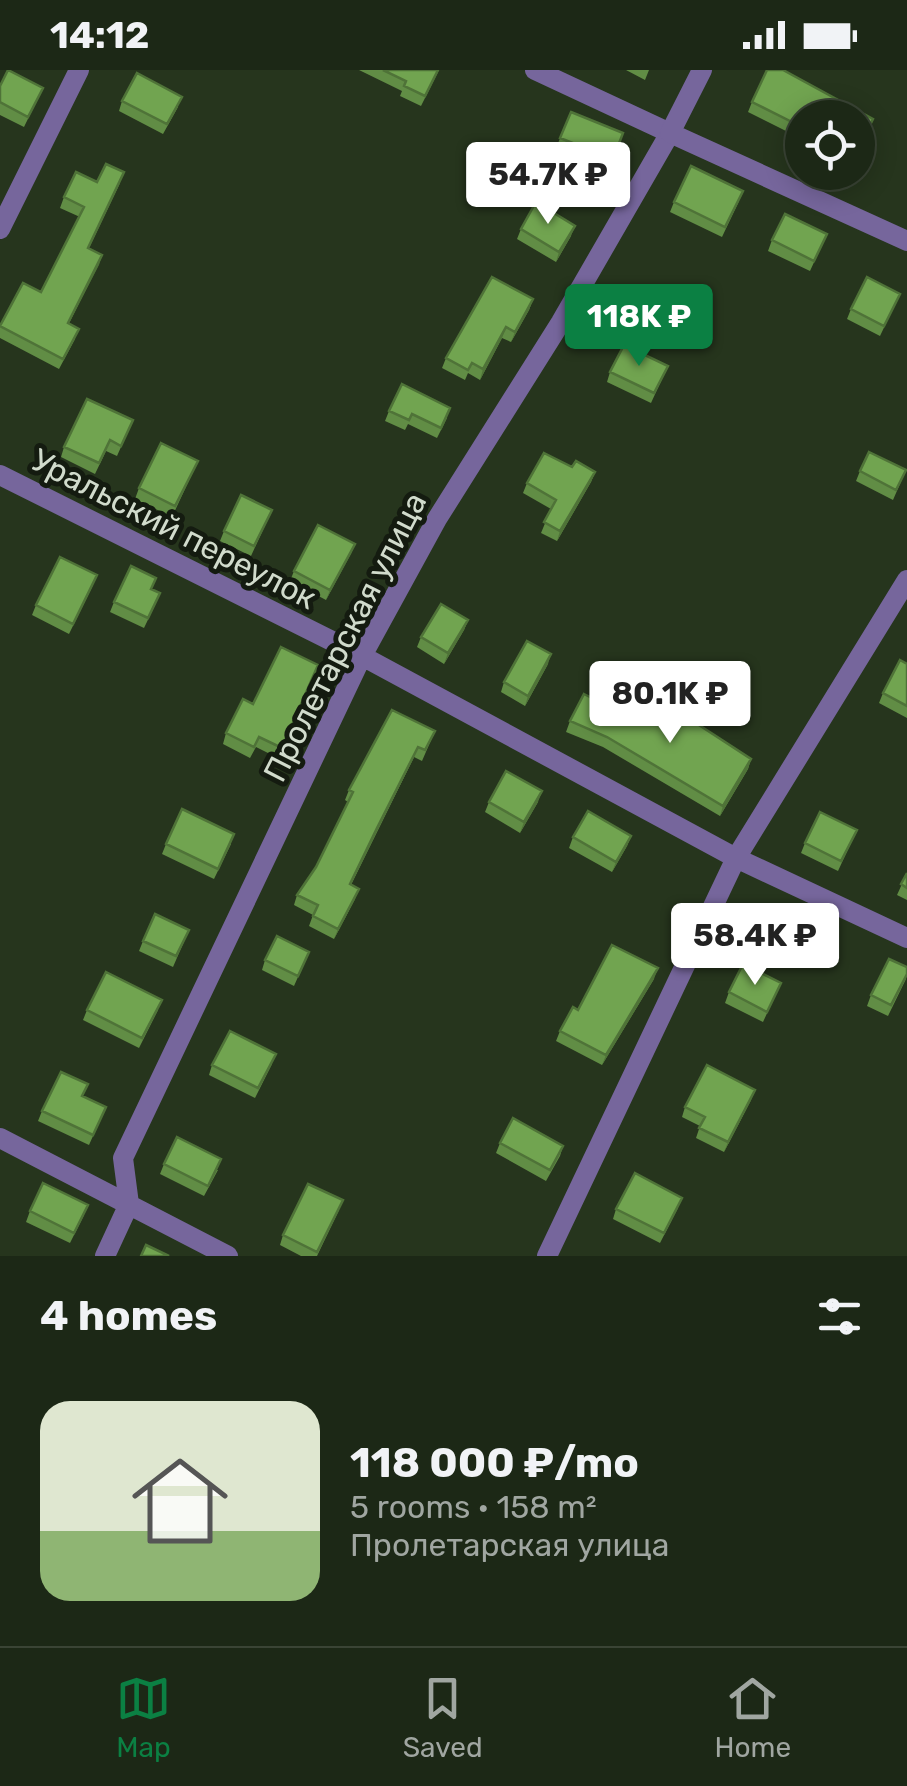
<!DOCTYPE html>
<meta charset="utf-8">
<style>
body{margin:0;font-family:Rubik,sans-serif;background:#293423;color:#f1f3f6;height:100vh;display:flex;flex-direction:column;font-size:38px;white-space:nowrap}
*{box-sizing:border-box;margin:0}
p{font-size:32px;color:#a0a6a1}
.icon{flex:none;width:55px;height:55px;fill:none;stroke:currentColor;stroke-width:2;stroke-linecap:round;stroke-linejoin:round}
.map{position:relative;height:1186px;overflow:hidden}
.side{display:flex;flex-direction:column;background:#1c2816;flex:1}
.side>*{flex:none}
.fabs{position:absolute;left:785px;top:30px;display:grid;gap:20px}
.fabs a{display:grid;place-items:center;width:90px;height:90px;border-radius:50%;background:#1c2816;box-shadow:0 5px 25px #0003,0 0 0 2px #3a4435;font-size:50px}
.price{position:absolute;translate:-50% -85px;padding:0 22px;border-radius:10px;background:#fff;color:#222;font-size:32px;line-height:65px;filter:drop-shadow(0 2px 5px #0008)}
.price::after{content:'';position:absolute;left:50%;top:60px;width:30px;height:22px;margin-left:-15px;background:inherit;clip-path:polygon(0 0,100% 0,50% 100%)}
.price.on{background:#0b8043;color:#fff}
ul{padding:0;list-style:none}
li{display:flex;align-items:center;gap:30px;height:250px;padding:0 40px}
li+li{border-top:2px solid #3a4435}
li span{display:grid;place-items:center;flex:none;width:280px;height:200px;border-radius:30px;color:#555}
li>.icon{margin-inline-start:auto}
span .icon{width:120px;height:120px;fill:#fffc;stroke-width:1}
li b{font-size:42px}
h2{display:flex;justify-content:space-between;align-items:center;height:120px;padding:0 40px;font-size:42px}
.status{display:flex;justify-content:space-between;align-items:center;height:70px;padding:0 50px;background:#1c2816;direction:ltr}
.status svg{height:28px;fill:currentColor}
.dock{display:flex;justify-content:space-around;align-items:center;height:140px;border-top:2px solid #3a4435;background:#1c2816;font-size:28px;color:#a0a6a1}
.dock a{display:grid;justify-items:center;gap:5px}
.dock .on{color:#0b8043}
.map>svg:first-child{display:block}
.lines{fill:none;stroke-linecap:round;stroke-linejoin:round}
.minor{stroke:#76669c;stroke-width:20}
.tertiary{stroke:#76669c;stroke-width:20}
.wall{fill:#618d45}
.shaded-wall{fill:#4f7338}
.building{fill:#71a450;stroke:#4f7338;stroke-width:2.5}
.labels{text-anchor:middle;stroke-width:10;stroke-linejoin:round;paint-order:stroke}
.street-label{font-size:32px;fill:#d1dbcc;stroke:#141b10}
</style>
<div class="status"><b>14:12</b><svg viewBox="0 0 49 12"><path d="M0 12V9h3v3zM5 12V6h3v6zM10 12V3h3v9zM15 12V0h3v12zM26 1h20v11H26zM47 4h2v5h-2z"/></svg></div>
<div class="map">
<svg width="907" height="1186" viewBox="0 0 907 1186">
<rect width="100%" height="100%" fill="#26351d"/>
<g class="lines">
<path class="minor" d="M0 159 79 0
M0 405 362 586 736 788 907 868
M0 1068 228 1186
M105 1186 129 1134 123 1088 362 586 437 449 561 252 670 63 535 0
M547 1186 736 788 907 510"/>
<path class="tertiary" d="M702 0 670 63 907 171"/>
</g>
<path class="wall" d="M359 0H439L421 36 400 26 402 21Z
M626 0H649L645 10Z
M0 16 43 18 24 57 0 45Z
M122 31 178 37 163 64 119 41Z
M752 32 873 49 858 83V48H802V62L793 57 790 63 748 42Z
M571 42 623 63 609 100 556 78Z
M97 112 120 113 89 178 102 185 69 253 75 269 59 299 0 268V257L23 213 41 222 80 147 60 138 64 127Z
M739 131 722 167 670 142 674 132Z
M521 159 571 166 556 192 517 169Z
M827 164 810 201 768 181 772 170Z
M900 224 880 266 847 249 851 239Z
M533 229 529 240 511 272 502 268 480 310 468 303 465 310 442 298 446 288Z
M668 296 651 333 607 312 610 302Z
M389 341 447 348 437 368 408 354 405 360 385 351Z
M133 350 117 386 106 381 95 404 61 387 64 377Z
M198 391 172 447 135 429 139 418Z
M572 397 595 402 591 412 557 471 541 463 551 439 523 423 527 413Z
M906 400 893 430 856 411 860 401Z
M272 440 251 486 220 471 224 461Z
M355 474 326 530 290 511 294 501Z
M93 515 69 564 32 545 36 535Z
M152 519 156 533 144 558 110 542 114 532Z
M468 550 464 560 444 594 417 577 421 567Z
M548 594 525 636 501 622 504 612Z
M907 594V648L879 633 883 623Z
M318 595 278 688 256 677 250 688 223 674 226 663 253 634Z
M570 651 644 654 751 689 748 699 720 746 603 677 566 662Z
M435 661 422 691 414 687 351 815 355 829 334 869 309 856 313 845 294 835 297 825 316 797 348 732 345 730 349 720Z
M489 732H538L520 763 485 742Z
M857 760 838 801 801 783 805 773Z
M631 766 627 776 612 802 569 778 573 767Z
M166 774H231L214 809 162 784Z
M907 803V830L897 825Z
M189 860 173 897 139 881 143 871Z
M309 882 294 916 262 900 265 890Z
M907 897 906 909 888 946 867 936 871 925Z
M654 909 602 995 556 971 560 961 578 940Z
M781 913 763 952 725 933 729 922Z
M87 940H158L139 978 83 950Z
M272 994 255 1028 209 1005 212 995Z
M751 1030 724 1082 696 1068 700 1056 682 1047 685 1037Z
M106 1037 89 1075 38 1051 42 1041Z
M500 1073 563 1076 560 1086 546 1111 496 1083Z
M164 1094 218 1100 204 1126 160 1104Z
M678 1138 660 1173 613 1149 616 1139Z
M339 1140 317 1186H301L280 1175 283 1165Z
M30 1141 84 1145 70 1173 26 1152Z"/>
<path class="shaded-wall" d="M575 156 571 166 556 192 559 182Z
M102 185 99 195 64 263 68 253Z
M533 229 529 240 511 272 515 262Z
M506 257 502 268 480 310 483 299Z
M595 402 591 412 557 471 560 461Z
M355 474 351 484 326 530 330 520Z
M468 550 464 560 444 594 448 583Z
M551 584 548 594 525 636 528 626Z
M418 677 414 687 346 824 350 814Z
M751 689 748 699 720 746 723 736Z
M542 721 538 732 520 763 524 752Z
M631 766 627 776 612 802 616 792Z
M359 819 355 829 334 869 338 859Z
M658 898 654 909 602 995 606 985Z
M755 1020 751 1030 724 1082 728 1072Z"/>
<path class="building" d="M8 0 43 18 28 47 0 32V16Z
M383 0H438L425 26 404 16 406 11Z
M767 0H783L873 49 859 77H858V48H802V50L796 47 794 53 752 32Z
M137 3 182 27 167 54 122 31Z
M571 42 623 63 613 89 560 68Z
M106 94 124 102 88 178 102 185 68 253 79 259 63 289 0 256 23 213 41 222 84 137 64 127 76 102 97 112Z
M691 96 743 121 725 157 674 132Z
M536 132 575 156 559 182 521 159Z
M785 144 827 164 814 191 772 170Z
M492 207 533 229 515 262 506 257 483 299 472 293 468 300 446 288Z
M867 207 900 224 884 256 851 239Z
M624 275 668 296 654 323 610 302Z
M402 314 450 338 441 358 412 344 409 350 389 341Z
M87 329 133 350 121 376 110 370 99 393 64 377Z
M161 373 198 391 175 436 139 418Z
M869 382 906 400 896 420 860 401Z
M544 383 572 397 576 391 595 402 560 461 544 452 556 430 527 413Z
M241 425 272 440 254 476 224 461Z
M318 455 355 474 330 520 294 501Z
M60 487 97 505 73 554 36 535Z
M131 496 156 508 151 519 160 523 148 548 114 532Z
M441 534 468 550 448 583 421 567Z
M527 571 551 584 528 626 504 612Z
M281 577 318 595 282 678 259 667 254 677 226 663 243 629 253 634Z
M900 590 907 594V636L883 623Z
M584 624 644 654 659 629 751 689 723 736 607 667 570 651Z
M392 640 435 661 425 680 418 677 377 758 350 814 359 819 338 859 313 846 318 835 297 825 316 797 353 722 349 720Z
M506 701 542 721 524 752 489 732Z
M182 739 234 764 218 799 166 774Z
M588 741 631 766 616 792 573 767Z
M820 742 857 760 841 791 805 773Z
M907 803V818L901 814Z
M155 844 189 860 176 886 143 871Z
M277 866 309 882 298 906 265 890Z
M612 875 658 898 606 985 560 961 573 937 578 940Z
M889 889 907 897V904L891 935 871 925Z
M743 894 781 913 767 942 729 922Z
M106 902 162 930 142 968 87 940Z
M230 961 276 984 258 1018 212 995Z
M707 995 755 1020 728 1072 699 1058 705 1047 685 1037Z
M61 1002 88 1014 82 1026 106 1037 93 1065 42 1041Z
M513 1048 563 1076 550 1100 500 1073Z
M177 1067 221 1089 208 1116 164 1094Z
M635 1103 682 1128 664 1163 616 1139Z
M43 1113 88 1135 74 1163 30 1141Z
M308 1114 343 1130 317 1182 283 1165Z
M146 1175 169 1186H141Z"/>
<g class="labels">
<g class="street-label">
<text transform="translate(174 459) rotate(27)" y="11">Уральский переулок</text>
<text transform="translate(345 567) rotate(-63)" y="11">Пролетарская улица</text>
</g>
</g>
</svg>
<div class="fabs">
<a><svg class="icon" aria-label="locate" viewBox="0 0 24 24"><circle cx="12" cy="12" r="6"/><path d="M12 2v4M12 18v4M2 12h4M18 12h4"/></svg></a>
</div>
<b class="price" style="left:548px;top:157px">54.7K ₽</b>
<b class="price on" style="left:639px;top:299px">118K ₽</b>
<b class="price" style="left:670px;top:676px">80.1K ₽</b>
<b class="price" style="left:755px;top:918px">58.4K ₽</b>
</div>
<section class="side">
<h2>4 homes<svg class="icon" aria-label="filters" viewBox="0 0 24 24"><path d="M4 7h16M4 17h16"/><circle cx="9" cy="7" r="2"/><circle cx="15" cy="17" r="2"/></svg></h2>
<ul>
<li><span style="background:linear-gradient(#dfe7d0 65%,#8fb573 0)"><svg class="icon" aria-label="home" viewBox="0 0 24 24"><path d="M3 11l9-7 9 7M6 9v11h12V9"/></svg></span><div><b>118 000 ₽/mo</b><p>5 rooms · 158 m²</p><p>Пролетарская улица</p></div></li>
</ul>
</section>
<nav class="dock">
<a class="on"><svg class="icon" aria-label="map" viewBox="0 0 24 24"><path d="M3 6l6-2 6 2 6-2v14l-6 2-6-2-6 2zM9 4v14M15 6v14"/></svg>Map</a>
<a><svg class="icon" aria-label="saved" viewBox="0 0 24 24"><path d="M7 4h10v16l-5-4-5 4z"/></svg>Saved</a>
<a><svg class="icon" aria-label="home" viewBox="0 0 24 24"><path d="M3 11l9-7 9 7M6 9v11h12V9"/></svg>Home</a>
</nav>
